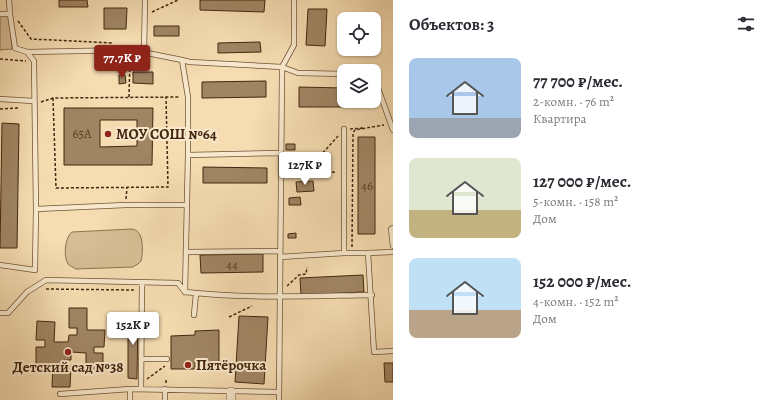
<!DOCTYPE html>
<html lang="ru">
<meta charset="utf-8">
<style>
body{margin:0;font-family:Alegreya,serif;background:#f2f2f3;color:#2b2b33;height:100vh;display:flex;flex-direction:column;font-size:15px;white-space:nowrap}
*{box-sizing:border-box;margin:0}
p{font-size:13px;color:#7c7c81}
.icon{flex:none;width:22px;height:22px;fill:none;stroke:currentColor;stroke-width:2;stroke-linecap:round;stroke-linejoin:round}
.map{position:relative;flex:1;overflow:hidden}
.panel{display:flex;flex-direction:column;background:#fff;width:380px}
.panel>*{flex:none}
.buttons{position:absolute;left:337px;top:12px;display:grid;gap:8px}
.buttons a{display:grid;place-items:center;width:44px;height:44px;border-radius:8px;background:#fff;box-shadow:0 1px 3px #0004;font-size:20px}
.price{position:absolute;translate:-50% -34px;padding:0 9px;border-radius:4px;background:#fff;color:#222;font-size:13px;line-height:26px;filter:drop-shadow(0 1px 2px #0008)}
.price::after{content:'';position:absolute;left:50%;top:24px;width:12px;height:9px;margin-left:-6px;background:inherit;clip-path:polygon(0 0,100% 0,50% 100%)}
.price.current{background:#8f2418;color:#fff}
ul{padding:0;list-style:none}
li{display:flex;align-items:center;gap:12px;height:100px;padding:0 16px}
li span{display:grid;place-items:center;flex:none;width:112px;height:80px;border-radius:8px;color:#555}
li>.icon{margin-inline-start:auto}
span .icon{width:48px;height:48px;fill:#fffc;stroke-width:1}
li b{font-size:17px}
h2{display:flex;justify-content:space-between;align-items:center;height:48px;padding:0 16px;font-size:17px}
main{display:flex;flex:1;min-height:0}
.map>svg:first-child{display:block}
.green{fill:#d7bd95;stroke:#8e7252}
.building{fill:#a08563;stroke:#44270f;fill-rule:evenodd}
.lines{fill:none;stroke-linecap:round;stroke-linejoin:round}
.lane-casing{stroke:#705438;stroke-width:6}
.street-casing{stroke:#705438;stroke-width:10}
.path{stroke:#44270f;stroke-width:1.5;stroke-dasharray:3 2;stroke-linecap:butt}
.lane{stroke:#f8e8cc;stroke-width:4.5}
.street{stroke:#f8e8cc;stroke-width:9}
.poi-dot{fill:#8f2418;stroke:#f8e8cc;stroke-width:1.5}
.labels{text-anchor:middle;stroke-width:4;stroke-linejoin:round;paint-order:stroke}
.number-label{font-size:13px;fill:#5b3e24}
.poi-label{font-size:15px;font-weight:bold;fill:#44270f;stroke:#f8e8cc;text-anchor:start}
</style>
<main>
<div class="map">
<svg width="393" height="400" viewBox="0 0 393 400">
<rect width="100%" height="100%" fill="#f5dcb1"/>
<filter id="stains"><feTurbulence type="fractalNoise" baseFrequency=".005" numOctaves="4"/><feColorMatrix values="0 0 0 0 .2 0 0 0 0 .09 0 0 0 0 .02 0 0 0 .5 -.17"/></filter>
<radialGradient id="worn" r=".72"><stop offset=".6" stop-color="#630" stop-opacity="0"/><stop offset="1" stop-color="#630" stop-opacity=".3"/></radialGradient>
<path class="green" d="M0 16H9L12 49 0 50Z
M132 229C136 230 138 231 140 235 143 240 143 255 141 261 139 264 136 265 133 267L76 269C73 267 70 266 68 264 63 256 65 237 72 232Z"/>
<path class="building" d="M59 0H87L88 7H59Z
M200 0H265L264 12 200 10Z
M104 8H127L126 29H104Z
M308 9H327L325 46 306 45Z
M154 26H179V36H154Z
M260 42 261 52 218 53V43Z
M133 72H153V84L133 83Z
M119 75H125L126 83 119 84Z
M266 81V97L202 98V82Z
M299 87 344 88V101H361L360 107H299Z
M64 108H153L152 165H64ZM100 120H137V146L100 147Z
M2 123 19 124 17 248H0Z
M358 137H375V234H358Z
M286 144H295V150H286Z
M203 167 267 168V183H203Z
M313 181 314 191 297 192 296 182Z
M300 197 301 205H289V198Z
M296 233V238H288V234Z
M263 254V272L201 273 200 255Z
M363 275 364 292 301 295 300 278Z
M69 308H87V330H105L104 347H94V353H103V371H86V353L71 352V360H63L62 366H71L70 387H52L53 365H36V347H45V340H36L37 321 55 322 54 342H68L69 335H77V328H69Z
M128 314H138L137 379 128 378Z
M239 316 268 317 264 384 235 382Z
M219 330V362H195V369H171V336L195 335V331Z
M384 363H393V382H385Z"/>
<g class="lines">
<g class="lane-casing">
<path id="lane" d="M0 14H10L9 0
M10 14 15 48 27 52 132 50 182 60 190 62 282 67 298 73 344 74
M144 52 145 0
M374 77 393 130
M0 99 34 101
M188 155 281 153
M36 209 126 205H186
M393 228 391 229 393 246
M186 252 280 251
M344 253H368L374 352 393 351
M368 253 393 252
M280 257 344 253V129
M0 265 35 270 36 209 34 61 27 52
M185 292C247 299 310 296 372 295
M0 313H8L27 292 46 280 178 283 185 292 188 155V97L182 60
M194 315 196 293
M141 359H167
M141 389 142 282
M165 389V400
M60 394 130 389
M130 400V389L278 392
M279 400 282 73V67L294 45V0"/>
</g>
<g class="street-casing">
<path id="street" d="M231 392V400"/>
</g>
<path class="path" d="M152 12 178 0
M18 21 31 39 113 43
M0 59 26 61
M129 97 130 56
M53 98 56 188 168 187 166 97
M41 102 53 98 180 97
M0 109 20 108
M372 127 384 125
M350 129 363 128
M288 172 320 156 338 136
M287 175 336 172
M126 199 127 188
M352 247 353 133 355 130 372 127
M287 286 299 275 306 274 307 267
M46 289 134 290
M229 317 252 306
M147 379 165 366
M166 383V379"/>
<use href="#lane" class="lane"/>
<use href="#street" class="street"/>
</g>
<g class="poi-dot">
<circle cx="108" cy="134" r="4"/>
<circle cx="68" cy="352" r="4"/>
<circle cx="188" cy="365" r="4"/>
</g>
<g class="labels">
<g class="number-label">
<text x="82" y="138">65А</text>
<text x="367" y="190">46</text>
<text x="232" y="269">44</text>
</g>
<g class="poi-label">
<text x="116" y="139">МОУ СОШ №64</text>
<text x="196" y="370">Пятёрочка</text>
<text x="68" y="372" text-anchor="middle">Детский сад №38</text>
</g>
</g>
<rect width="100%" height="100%" filter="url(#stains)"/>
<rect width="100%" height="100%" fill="url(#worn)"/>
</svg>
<div class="buttons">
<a><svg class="icon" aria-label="locate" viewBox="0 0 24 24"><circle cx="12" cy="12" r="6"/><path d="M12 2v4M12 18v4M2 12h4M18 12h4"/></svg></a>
<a><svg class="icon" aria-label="layers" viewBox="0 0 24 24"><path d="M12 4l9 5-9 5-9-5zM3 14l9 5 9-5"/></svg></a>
</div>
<b class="price current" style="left:122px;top:79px">77.7K ₽</b>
<b class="price" style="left:305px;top:186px">127K ₽</b>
<b class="price" style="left:133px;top:346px">152K ₽</b>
</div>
<section class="panel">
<h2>Объектов: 3<svg class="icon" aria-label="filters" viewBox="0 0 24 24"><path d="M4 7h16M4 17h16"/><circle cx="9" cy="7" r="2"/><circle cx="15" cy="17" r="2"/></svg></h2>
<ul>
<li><span style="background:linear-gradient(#a9c7e8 75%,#9aa5b1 0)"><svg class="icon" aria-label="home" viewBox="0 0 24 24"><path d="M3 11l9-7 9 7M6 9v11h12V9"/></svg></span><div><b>77 700 ₽/мес.</b><p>2-комн. · 76 m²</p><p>Квартира</p></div></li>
<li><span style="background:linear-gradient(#dfe7d0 65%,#c2b280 0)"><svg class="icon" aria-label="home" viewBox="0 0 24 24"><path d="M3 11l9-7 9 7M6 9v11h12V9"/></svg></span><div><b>127 000 ₽/мес.</b><p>5-комн. · 158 m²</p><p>Дом</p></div></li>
<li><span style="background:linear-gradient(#bfe0f5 65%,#b9a48a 0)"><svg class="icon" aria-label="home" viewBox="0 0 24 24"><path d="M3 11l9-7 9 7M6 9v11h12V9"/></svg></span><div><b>152 000 ₽/мес.</b><p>4-комн. · 152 m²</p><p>Дом</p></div></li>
</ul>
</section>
</main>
